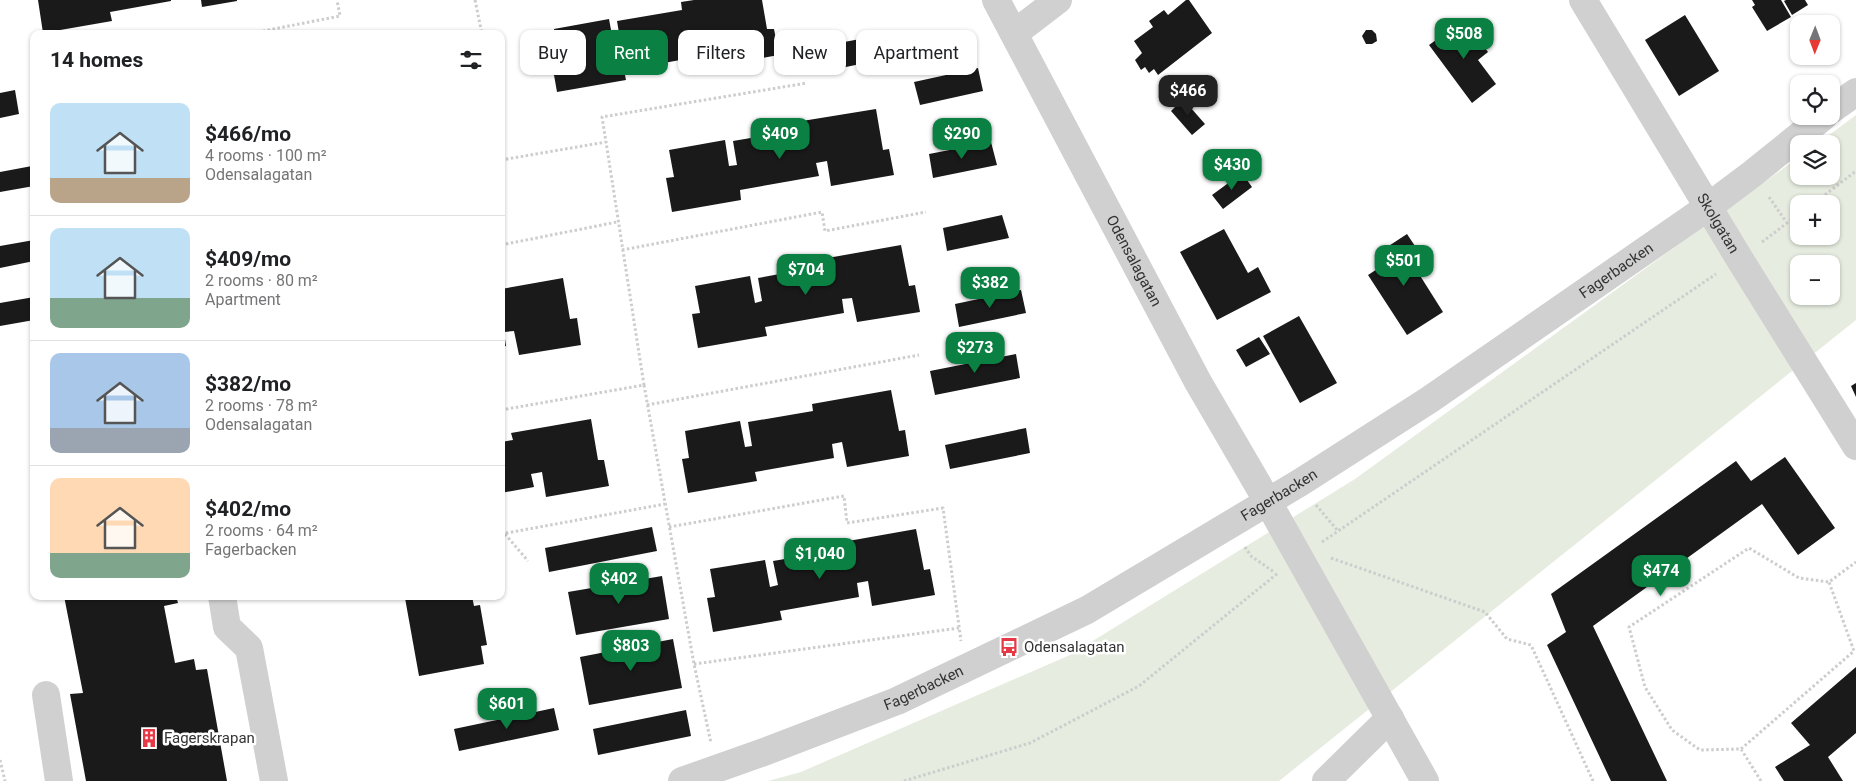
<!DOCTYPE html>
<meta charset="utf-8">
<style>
body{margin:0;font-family:Roboto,sans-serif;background:#f6f6f6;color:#202124;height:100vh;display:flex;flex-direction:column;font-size:19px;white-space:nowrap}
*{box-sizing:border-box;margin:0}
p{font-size:16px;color:#757577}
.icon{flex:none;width:28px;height:28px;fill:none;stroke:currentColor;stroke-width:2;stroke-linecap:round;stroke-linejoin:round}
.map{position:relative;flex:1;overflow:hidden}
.drawer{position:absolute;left:30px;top:30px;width:475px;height:570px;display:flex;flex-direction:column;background:#fff;border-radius:10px;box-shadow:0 1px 4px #0004}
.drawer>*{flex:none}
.hud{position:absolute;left:520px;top:30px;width:475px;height:45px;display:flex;gap:10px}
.needle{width:32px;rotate:181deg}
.controls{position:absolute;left:1790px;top:15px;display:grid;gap:10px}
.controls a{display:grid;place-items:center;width:50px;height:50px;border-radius:10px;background:#fff;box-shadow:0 1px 4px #0004;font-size:25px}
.price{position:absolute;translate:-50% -42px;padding:0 11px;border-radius:10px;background:#0b8043;color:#fff;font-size:16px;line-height:32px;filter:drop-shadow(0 1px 2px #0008)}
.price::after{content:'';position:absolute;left:50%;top:30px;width:15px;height:11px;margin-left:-8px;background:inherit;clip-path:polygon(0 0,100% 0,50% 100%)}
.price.on{background:#222;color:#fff}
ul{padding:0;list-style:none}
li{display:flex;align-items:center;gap:15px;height:125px;padding:0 20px}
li+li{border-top:1px solid #e0e0e0}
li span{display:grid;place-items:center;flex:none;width:140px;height:100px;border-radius:10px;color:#555}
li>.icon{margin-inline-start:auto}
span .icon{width:60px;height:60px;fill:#fffc;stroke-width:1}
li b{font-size:21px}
h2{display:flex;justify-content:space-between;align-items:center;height:60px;padding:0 20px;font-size:21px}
.pill{padding:0 18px;border-radius:10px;background:#fff;box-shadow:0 1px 4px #0004;font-size:18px;line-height:45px}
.pill.on{background:#0b8043;color:#fff}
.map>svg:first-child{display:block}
.green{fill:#e6ecdf;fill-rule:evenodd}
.building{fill:#1a1a1a}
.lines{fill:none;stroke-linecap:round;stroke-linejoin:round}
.path{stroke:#cdcdcd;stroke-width:3;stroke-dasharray:2.5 2.5;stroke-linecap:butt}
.minor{stroke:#d0d0d0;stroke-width:28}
.labels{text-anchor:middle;stroke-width:5;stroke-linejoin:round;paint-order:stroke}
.street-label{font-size:15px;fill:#333;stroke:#fff}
.poi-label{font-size:15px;fill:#333;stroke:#fff;text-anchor:start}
</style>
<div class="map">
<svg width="1856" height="781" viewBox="0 0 1856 781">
<rect width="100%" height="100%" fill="#fff"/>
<path class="green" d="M1856 115V320L1279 781H768L801 772 1070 655 1355 479 1799 157V176H1831V144H1817ZM1799 204H1831V236H1799ZM1799 264H1831V296H1799Z"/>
<path class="building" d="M38 0H171V1L110 12 112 21 43 33Z
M201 0H237V1L202 7Z
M694 0H762L767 29H774L779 55 716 66 711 41 701 43 703 56 624 70 626 80 557 92 551 58 558 56 554 29 609 19 614 46 621 45 617 21 682 10 681 2Z
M1186 0H1189L1212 33 1158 75 1154 69 1149 73 1145 67 1141 70 1135 60 1142 53 1134 41 1153 27 1149 21 1164 10 1168 15Z
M1752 0H1781L1791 17 1767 31 1752 7 1755 5Z
M1786 0H1805L1808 5 1792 15 1784 1Z
M1685 15 1719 71 1679 96 1645 40Z
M1464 20 1488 52 1478 60 1496 84 1472 103 1429 45Z
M1366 30H1372L1376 34 1377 41 1372 44H1366L1362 36Z
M860 39 865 63 822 72 818 47Z
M978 68 983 91 920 105 914 82Z
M15 90 19 114 0 118V93Z
M1183 99 1205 124 1192 135 1171 111Z
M876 109 883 150 889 149 894 175 831 186 827 161 816 163 819 176 740 190 741 200 672 212 666 178 674 177 669 150 725 140 729 166 737 165 733 141 798 130 796 122Z
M991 142 997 165 933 178 929 154Z
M32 166 34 186 0 192V172Z
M1242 173 1252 187 1223 209 1212 195Z
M1002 215 1009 238 947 251 943 228Z
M1224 229 1248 273 1258 267 1271 292 1217 320 1180 252Z
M1407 234 1417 249 1407 255 1443 312 1407 335 1368 275 1385 264 1378 253Z
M34 240V261L0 268V246Z
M901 245 909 286 915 285 920 312 857 322 852 298 842 299 844 313 765 327 767 336 698 348 692 314 700 313 695 286 750 276 755 303 762 301 758 278 823 266 822 259Z
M563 278 570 319 577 318 581 345 519 355 514 331 504 332 506 346 501 347V289Z
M1021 290 1026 313 959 327 955 304Z
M34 297V320L0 326V303Z
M1299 316 1337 383 1300 403 1263 336Z
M1259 337 1270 354 1246 367 1236 350Z
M1016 354 1020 378 935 395 930 371Z
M1856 383V397L1851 386Z
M891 390 899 431 905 430 909 456 847 467 842 442 832 444 834 458 755 472 757 481 688 493 682 459 689 458 685 431 740 421 745 447 752 446 748 422 813 411 812 404Z
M591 419 598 460H604L609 486 546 497 542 472 531 474 534 487 501 493V442L513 440 511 433Z
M1026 428 1030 453 950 469 945 445Z
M1785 457 1835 528 1798 555 1762 504 1593 626 1667 781H1611L1547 645 1566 632 1551 594 1736 461 1751 481Z
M652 527 657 551 549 572 545 548Z
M916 529 924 570 930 569 935 595 872 606 868 581 857 583 859 597 780 611 782 620 713 632 707 598 715 597 710 569 765 560 770 587 778 585 773 561 838 550 837 543Z
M662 576 669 619 576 635 568 592Z
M64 596H176L178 603 164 606 175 663 194 659 196 670 207 669 227 781H86L70 694 83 693Z
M412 596H472L474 606 480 605 487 645 481 646 484 664 419 676 405 598Z
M673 639 682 688 589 705 580 657Z
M1856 667V733L1828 757 1843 781H1784L1775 767 1810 745 1791 723Z
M554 708 559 730 459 751 454 729Z
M686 710 691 736 598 755 593 729Z"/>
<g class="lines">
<path class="path" d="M475 0 482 34
M248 34 340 16 337 0
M501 160 606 142 602 117 807 83
M1769 197 1787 223
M1813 204 1856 171
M1762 242 1799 214
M501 245 617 222
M622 250 822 212 825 231 926 212
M644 385 694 664 711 743
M647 405 919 355
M501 410 644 385 606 142
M1316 505 1338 531
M669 527 844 496 847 523 943 508 961 641
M501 534 665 504
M505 534 528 561
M1322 542 1716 274
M1245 547 1251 556 1274 572
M1331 558 1485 612 1507 639 1531 645 1593 781
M694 664 959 628
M1741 749 1854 651 1829 582
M0 760 5 781
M904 781 1030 743 1139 686 1278 573
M1761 781 1741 749 1700 750 1672 730 1645 687 1629 627 1749 548 1799 578 1829 582 1856 562"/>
<g class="minor">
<path id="s1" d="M996 0 1198 382 1268 502 1425 781"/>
<path id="s2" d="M1583 0 1739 258 1856 446"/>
<path d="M1015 33 1058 0"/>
<path d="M1831 110 1856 92"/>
<path d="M222 596 227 627 249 648 274 781"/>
<path d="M46 695 59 781"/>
<path id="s3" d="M682 781 764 752 897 701 1087 610 1301 482 1429 400 1708 207 1752 174 1824 116"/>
<path d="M1326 781 1390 718"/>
</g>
</g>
<defs>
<g id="bus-bare" transform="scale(1.5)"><path d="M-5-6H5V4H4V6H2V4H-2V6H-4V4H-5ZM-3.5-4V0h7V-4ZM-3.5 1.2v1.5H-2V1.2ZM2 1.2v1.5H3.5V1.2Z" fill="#e63946" stroke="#fff" stroke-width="2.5" paint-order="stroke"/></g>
<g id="building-bare" transform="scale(1.5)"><path d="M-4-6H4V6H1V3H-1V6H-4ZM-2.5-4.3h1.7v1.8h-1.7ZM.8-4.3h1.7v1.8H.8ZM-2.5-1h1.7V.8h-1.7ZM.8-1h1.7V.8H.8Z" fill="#e63946" stroke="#fff" stroke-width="2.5" paint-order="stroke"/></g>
</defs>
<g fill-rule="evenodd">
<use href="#bus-bare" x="1009" y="647"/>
<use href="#building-bare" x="149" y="738"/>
</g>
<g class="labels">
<g class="street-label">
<text dy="5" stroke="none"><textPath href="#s2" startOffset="261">Skolgatan</textPath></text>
<text dy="5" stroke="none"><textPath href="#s1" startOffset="295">Odensalagatan</textPath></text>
<text dy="5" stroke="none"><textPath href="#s3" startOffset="1069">Fagerbacken</textPath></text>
<text dy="5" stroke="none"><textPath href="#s3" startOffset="664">Fagerbacken</textPath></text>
<text dy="5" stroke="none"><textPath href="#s3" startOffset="259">Fagerbacken</textPath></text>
</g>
<g class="poi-label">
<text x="1024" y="652">Odensalagatan</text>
<text x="164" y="743">Fagerskrapan</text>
</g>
</g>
</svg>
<div class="controls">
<a><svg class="needle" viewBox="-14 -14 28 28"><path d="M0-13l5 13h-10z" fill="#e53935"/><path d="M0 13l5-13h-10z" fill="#757577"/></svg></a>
<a><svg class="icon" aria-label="locate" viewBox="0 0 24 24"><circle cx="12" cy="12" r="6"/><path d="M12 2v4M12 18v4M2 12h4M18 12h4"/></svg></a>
<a><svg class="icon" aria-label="layers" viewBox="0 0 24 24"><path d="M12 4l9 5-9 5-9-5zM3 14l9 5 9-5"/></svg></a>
<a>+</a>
<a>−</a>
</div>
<b class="price" style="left:1464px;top:60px">$508</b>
<b class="price on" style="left:1188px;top:117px">$466</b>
<b class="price" style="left:780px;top:160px">$409</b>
<b class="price" style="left:962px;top:160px">$290</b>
<b class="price" style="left:1232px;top:191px">$430</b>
<b class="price" style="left:1404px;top:287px">$501</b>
<b class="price" style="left:806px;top:296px">$704</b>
<b class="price" style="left:990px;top:309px">$382</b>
<b class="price" style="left:975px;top:374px">$273</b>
<b class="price" style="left:820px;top:580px">$1,040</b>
<b class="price" style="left:1661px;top:597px">$474</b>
<b class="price" style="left:619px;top:605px">$402</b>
<b class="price" style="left:631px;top:672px">$803</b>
<b class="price" style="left:507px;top:730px">$601</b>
<div class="hud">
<a class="pill">Buy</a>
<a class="pill on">Rent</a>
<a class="pill">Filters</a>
<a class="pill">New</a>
<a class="pill">Apartment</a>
</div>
<section class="drawer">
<h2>14 homes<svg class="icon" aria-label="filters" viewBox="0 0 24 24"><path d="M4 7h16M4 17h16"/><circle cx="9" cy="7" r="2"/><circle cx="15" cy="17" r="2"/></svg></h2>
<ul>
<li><span style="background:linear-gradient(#bfe0f5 75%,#b9a48a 0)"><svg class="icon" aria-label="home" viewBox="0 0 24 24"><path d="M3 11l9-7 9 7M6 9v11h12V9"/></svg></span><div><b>$466/mo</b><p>4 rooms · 100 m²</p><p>Odensalagatan</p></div></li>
<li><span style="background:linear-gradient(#bfe0f5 70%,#7fa58c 0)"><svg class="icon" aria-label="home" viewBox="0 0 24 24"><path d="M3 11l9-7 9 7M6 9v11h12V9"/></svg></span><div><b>$409/mo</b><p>2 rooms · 80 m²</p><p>Apartment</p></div></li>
<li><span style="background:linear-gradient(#a9c7e8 75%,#9aa5b1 0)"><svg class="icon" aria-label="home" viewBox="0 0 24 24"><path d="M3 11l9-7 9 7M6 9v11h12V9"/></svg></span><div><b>$382/mo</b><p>2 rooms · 78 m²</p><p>Odensalagatan</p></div></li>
<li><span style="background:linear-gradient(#ffd9b3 75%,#7fa58c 0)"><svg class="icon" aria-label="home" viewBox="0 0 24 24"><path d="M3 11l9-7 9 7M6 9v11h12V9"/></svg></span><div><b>$402/mo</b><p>2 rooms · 64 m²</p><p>Fagerbacken</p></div></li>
</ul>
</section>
</div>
